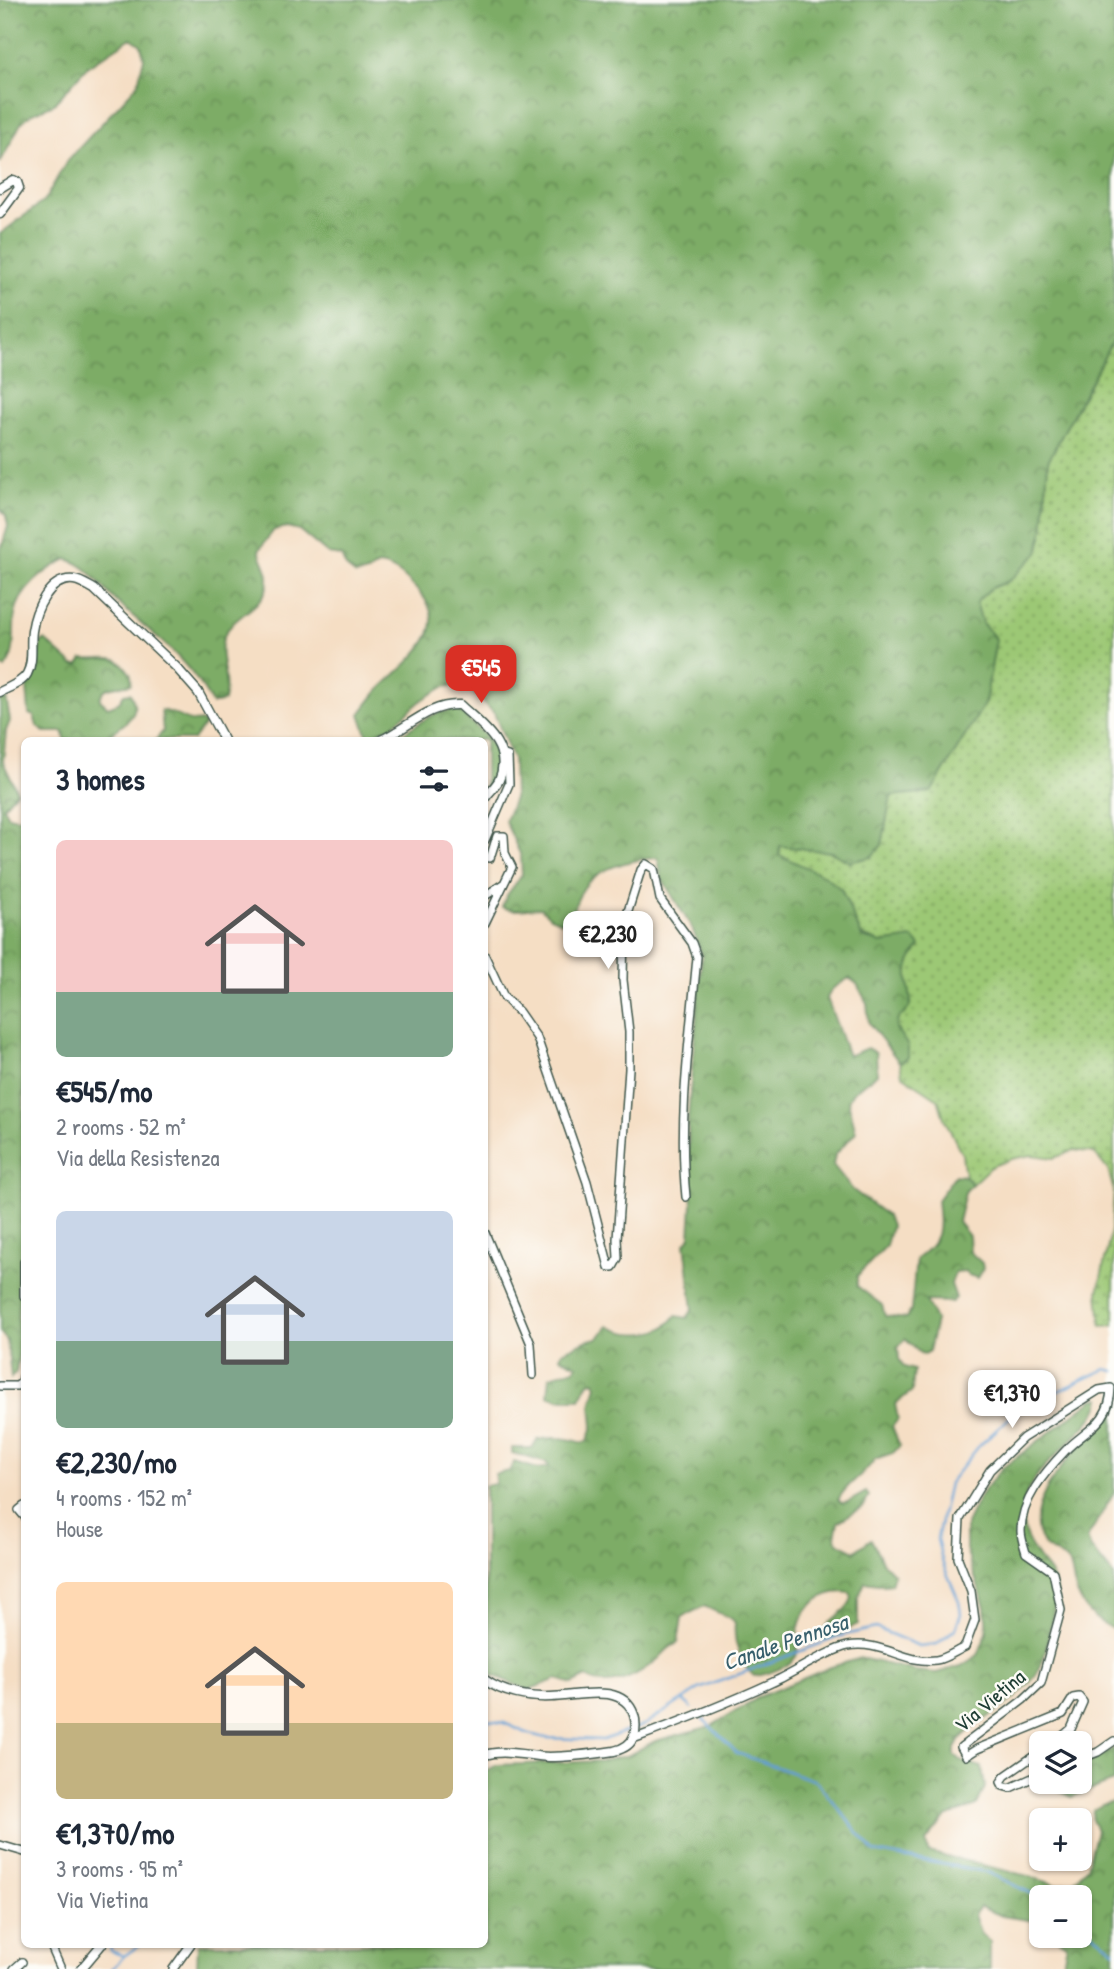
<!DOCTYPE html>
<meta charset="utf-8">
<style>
body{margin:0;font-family:"Patrick Hand",sans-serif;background:#f6f6f7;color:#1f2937;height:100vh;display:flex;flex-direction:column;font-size:26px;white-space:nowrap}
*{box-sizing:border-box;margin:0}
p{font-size:23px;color:#747a83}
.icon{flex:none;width:38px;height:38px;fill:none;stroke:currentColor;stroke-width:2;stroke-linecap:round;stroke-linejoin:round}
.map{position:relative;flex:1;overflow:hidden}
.sheet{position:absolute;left:21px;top:737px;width:467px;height:1211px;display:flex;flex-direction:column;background:#fff;border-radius:10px;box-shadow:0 2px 5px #0004}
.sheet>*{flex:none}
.tools{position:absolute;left:1029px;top:1731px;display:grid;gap:14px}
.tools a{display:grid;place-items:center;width:63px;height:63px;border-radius:10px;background:#fff;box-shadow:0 2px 5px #0004;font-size:35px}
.price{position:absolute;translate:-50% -60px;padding:0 16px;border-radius:14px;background:#fff;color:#222;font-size:23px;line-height:46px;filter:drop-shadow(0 2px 4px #0008)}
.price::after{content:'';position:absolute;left:50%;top:42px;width:21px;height:16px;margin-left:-10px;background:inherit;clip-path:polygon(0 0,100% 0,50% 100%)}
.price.current{background:#d93025;color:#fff}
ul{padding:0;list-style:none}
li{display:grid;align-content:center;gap:14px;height:371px;padding:0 35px}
li span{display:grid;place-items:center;height:217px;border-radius:10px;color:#555}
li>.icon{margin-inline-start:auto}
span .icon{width:126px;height:126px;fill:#fffc;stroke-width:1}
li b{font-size:30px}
h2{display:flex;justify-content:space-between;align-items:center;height:84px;padding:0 35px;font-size:30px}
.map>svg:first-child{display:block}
.grass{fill:url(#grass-dots);stroke:#5e8254;stroke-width:2}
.forest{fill:url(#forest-crowns);stroke:#4e744d;stroke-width:2}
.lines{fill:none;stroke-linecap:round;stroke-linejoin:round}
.stream{stroke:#639fd3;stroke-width:2.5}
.minor-casing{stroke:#3f554a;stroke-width:10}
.tertiary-casing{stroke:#3f554a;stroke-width:11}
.minor{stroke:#fff;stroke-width:7}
.tertiary{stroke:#fff;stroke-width:8}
.labels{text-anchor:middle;stroke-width:5;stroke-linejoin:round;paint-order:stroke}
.street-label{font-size:21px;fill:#1f3d34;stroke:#fdfcf7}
.water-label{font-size:23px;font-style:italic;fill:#375f6c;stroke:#fdfcf7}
</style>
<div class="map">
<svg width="1114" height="1969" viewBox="0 0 1114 1969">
<defs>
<pattern id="grass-dots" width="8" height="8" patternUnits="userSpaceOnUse" patternTransform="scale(1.75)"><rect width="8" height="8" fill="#9cc875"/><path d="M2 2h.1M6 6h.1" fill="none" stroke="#7fa461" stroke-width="1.8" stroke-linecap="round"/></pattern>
<pattern id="forest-crowns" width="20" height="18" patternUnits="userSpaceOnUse" patternTransform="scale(1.75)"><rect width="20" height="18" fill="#7dac66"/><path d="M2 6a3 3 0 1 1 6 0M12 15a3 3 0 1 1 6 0" fill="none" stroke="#668d55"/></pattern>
</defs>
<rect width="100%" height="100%" fill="#fdfcf7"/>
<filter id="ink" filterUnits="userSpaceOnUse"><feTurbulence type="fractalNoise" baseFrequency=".0143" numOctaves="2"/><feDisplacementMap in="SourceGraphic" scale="14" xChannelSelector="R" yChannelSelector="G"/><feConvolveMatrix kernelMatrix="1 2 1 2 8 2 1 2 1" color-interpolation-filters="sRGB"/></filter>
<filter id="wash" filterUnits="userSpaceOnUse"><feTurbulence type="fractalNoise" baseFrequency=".00686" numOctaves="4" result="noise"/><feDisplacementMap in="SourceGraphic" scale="28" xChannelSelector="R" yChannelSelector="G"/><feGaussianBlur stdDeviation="1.57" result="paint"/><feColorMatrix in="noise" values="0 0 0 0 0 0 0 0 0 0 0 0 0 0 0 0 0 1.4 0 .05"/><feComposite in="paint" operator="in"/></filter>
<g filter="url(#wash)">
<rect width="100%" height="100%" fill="#f5dec4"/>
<path class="grass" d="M1114 338V1325L1101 1326 1098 1292 1111 1231 1114 1191 1108 1170 1094 1153 1074 1150 1054 1158 1032 1155 1011 1159 990 1167 972 1184 965 1176 962 1154 944 1118 938 1099 902 1075 900 1063 908 1057 895 1028 898 1018 911 1003 907 973 913 938 881 943 862 936 841 889 779 855 780 845 831 852 850 862 882 845 891 795 931 792 985 703 996 639 982 623 976 602 991 588 1009 581 1043 533 1048 461Z"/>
<path class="forest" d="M0 0H1114V338L1048 461 1043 533 1038 553 1009 581 991 588 976 602 982 623 996 639 985 703 931 792 891 796 882 845 871 857 850 862 831 852 780 846 779 855 825 876 841 889 862 937 881 943 913 938 920 946C915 954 908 962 908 972 906 991 920 1006 898 1018L896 1028 908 1046V1057L900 1063 869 1023 867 1003 857 984 849 978 832 989 827 998 848 1056 867 1048 876 1053 877 1074 852 1093 848 1101 856 1132 835 1155 833 1165 853 1190 887 1216 891 1226 886 1246 857 1276V1286L882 1305 885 1316 906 1319 911 1310 916 1259C942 1240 940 1230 937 1200L955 1175 965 1176 972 1184 965 1192 958 1222 969 1236 970 1252 982 1263 983 1269 978 1278 968 1275 965 1271 955 1272 951 1284 956 1298 952 1302 926 1301 936 1321 929 1351 925 1354 920 1353 905 1339 898 1348 899 1359 904 1367 914 1370 912 1391 895 1404 898 1419 892 1427 900 1446 893 1453 875 1459C865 1475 847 1482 838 1500L842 1503 848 1502 866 1492 869 1496 864 1506 838 1522 835 1537 837 1542 855 1551 871 1539 883 1563 894 1574 891 1584 885 1585 865 1582 858 1598V1624L826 1640 822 1637C828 1615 846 1616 852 1598L850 1593C824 1589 802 1606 798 1631 796 1638 799 1647 797 1654 794 1666 765 1675 754 1676 740 1664 733 1641 735 1623L732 1619 704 1606 682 1617 678 1643C667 1647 665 1653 657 1660 638 1675 609 1692 586 1677L572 1684 557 1679 528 1690 485 1672V1486L495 1484V1474L510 1471 514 1462 538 1469 549 1467 547 1463 512 1453V1448H532L538 1440C554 1436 568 1438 583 1443L588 1440 593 1426 591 1405 597 1386 595 1381 589 1382 580 1399H559L548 1395 550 1376 575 1369 577 1365 560 1357 562 1352 588 1340 599 1338 608 1326C622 1334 648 1337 663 1328 668 1326 672 1320 676 1316L687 1318 693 1309 685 1243 690 1237 692 1204 689 1172 688 1117 702 955 692 928 661 877 658 858C633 859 597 867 583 889 574 903 576 911 562 922L550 917 541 908C526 908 515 913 502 907L507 895 522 875 521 856 505 821 514 798 513 760 494 713 469 688 457 685 444 687 422 700 392 726 368 737 360 714C366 706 371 699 377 692 403 665 458 630 418 591 406 578 396 567 378 565L368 572 356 575 346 567 341 556 328 554 299 530 287 527 274 530 259 550C261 558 267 568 268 576 270 607 235 612 224 636 216 654 230 677 224 701L212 704C190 660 152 634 116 601 99 585 91 567 67 559 47 568 18 591 15 615 12 634 18 651 5 668L0 665V552L8 526 6 516 0 508V234L44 201 67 161 130 93 138 83 141 70 144 58 141 45 131 38 88 66 54 104 31 114 21 123 0 163Z
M45 640 73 665H79L83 659C100 661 115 653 126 668 131 674 132 677 131 684 117 688 102 683 100 700L108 707 118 703 124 694 130 693C145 720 117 724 106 740H65L64 732H44L37 726 34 716 29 714 27 686 36 668 41 642Z
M6 697 10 721 6 731 3 762 17 791 3 807 8 816 18 818 24 816V1235L18 1316 19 1353 16 1372 11 1378 7 1341 0 1332V701Z
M161 710C176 712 188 725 201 721L205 724 193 740H156L163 731Z
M458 710C487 738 510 748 485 791V740H393C413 728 433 709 458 710Z
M1101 1398C1099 1429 1031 1462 1023 1504 1019 1525 1027 1543 1039 1559 1043 1564 1049 1570 1052 1576 1059 1592 1054 1607 1051 1623 1047 1641 1045 1665 1033 1679 1014 1705 981 1718 959 1740L955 1748V1755L963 1762 982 1767 985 1787 977 1805 946 1817 926 1842 928 1852 1028 1876 1057 1885 1073 1882 1087 1867 1097 1830 1092 1820 1093 1810 1102 1805 1114 1802V1969H1066L1063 1963 1067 1944 1055 1936H1080V1897H1041V1926L1034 1921 1002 1916 980 1907 974 1915 981 1934 990 1941V1969H197L198 1944H485V1772L497 1765 602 1761 629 1755 655 1741 711 1726 761 1696 831 1667 861 1658 916 1671 936 1673 961 1666 978 1655 987 1632 985 1607 966 1550V1524L979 1497 1001 1469 1093 1400Z
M1114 1412V1493L1087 1538 1091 1548 1114 1576V1630C1093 1619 1081 1608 1074 1584 1073 1578 1072 1568 1069 1563 1062 1555 1049 1552 1043 1544 1015 1500 1087 1440 1114 1412Z
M1114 1748V1781L1072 1797 1054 1789 1053 1782H1080V1764L1099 1757Z"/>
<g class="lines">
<path class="stream" d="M683 1700 692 1708
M703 1719 737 1753 816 1781 874 1852 987 1872 1041 1898
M485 1720 504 1723 529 1734 546 1738 603 1740 646 1724 699 1689 844 1635 876 1628 919 1646 937 1644 955 1629 961 1614 959 1601 943 1564 937 1539 949 1483 979 1446 1019 1409 1106 1369 1114 1371
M1080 1923 1114 1950
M110 1944 111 1951 124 1956
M112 1969 124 1956 141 1944"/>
</g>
</g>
<g filter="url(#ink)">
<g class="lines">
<g class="minor-casing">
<path id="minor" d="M485 840 509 784 508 756 501 754
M485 857 490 858 497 836H504L505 853 512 867 485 923
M485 896 503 884
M485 956 504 997 519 1012 537 1038 587 1182 609 1267H613L618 1258 617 1239 629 1069V1032L623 980 624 924 641 870 646 864 654 869 660 899 692 943 697 957C690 1036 678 1117 686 1197
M485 1233 531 1344 533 1375
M24 1262V1296
M0 1386H17L22 1382 24 1374
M24 1506 19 1510 24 1516
M633 1739C679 1722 726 1704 771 1683 792 1674 828 1650 848 1646 882 1640 904 1664 936 1660 945 1659 956 1651 965 1647L975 1620 971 1591 958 1558 960 1519 990 1470 1023 1438 1099 1390 1111 1388C1110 1424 1086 1429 1065 1451 1044 1473 1021 1500 1021 1531 1021 1538 1024 1546 1026 1553L1053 1572 1061 1610 1041 1683 1023 1700 961 1747 966 1756 977 1749 1063 1714 1073 1698 1079 1697 1083 1702 1071 1729 1054 1743
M1041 1751 1005 1776 1001 1782 1003 1786 1010 1788 1041 1774
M1080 1759 1098 1752 1114 1741
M0 1845 24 1852
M50 1944 61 1969
M14 1969 22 1962
M173 1969 191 1944"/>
</g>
<g class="tertiary-casing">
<path id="tertiary" d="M0 188 13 180 17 182 19 188 0 214
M0 692C9 687 22 683 27 674 34 661 30 645 32 631 35 610 49 577 74 580 81 581 88 586 94 589L176 667 198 692 224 740
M381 740C406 729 430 703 460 705 480 724 514 746 499 780 496 786 489 792 485 798
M485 1680C503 1693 528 1698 551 1697 576 1697 623 1681 634 1715 636 1721 636 1730 634 1736 631 1745 623 1749 614 1751 593 1754 570 1757 549 1757 528 1756 505 1749 485 1755
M81 1969 102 1944"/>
</g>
<use href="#minor" class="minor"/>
<use href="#tertiary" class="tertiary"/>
</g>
</g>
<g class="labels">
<g class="street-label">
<text transform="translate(990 1701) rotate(-40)" y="7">Via Vietina</text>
</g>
<g class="water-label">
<text transform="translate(785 1642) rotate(-19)" y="8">Canale Pennosa</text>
</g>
</g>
</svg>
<div class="tools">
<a><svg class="icon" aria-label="layers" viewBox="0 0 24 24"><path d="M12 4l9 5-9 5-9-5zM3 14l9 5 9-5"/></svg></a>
<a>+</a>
<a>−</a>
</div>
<b class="price current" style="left:481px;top:705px">€545</b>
<b class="price" style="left:608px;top:971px">€2,230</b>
<b class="price" style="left:1012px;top:1430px">€1,370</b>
<section class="sheet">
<h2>3 homes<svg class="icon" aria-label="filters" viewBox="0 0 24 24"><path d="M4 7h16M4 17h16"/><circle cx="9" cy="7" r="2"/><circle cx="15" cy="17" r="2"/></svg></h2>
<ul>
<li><span style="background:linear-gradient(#f6c9c9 70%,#7fa58c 0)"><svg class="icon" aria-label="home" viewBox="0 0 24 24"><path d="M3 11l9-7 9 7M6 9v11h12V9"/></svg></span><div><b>€545/mo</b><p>2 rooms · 52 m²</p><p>Via della Resistenza</p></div></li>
<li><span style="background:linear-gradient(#c9d6e8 60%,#7fa58c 0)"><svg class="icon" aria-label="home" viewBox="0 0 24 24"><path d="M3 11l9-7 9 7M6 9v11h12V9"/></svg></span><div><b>€2,230/mo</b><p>4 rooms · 152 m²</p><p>House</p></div></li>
<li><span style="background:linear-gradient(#ffd9b3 65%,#c2b280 0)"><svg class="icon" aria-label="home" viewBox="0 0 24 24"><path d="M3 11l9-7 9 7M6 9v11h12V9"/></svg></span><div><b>€1,370/mo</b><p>3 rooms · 95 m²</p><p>Via Vietina</p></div></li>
</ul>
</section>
</div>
